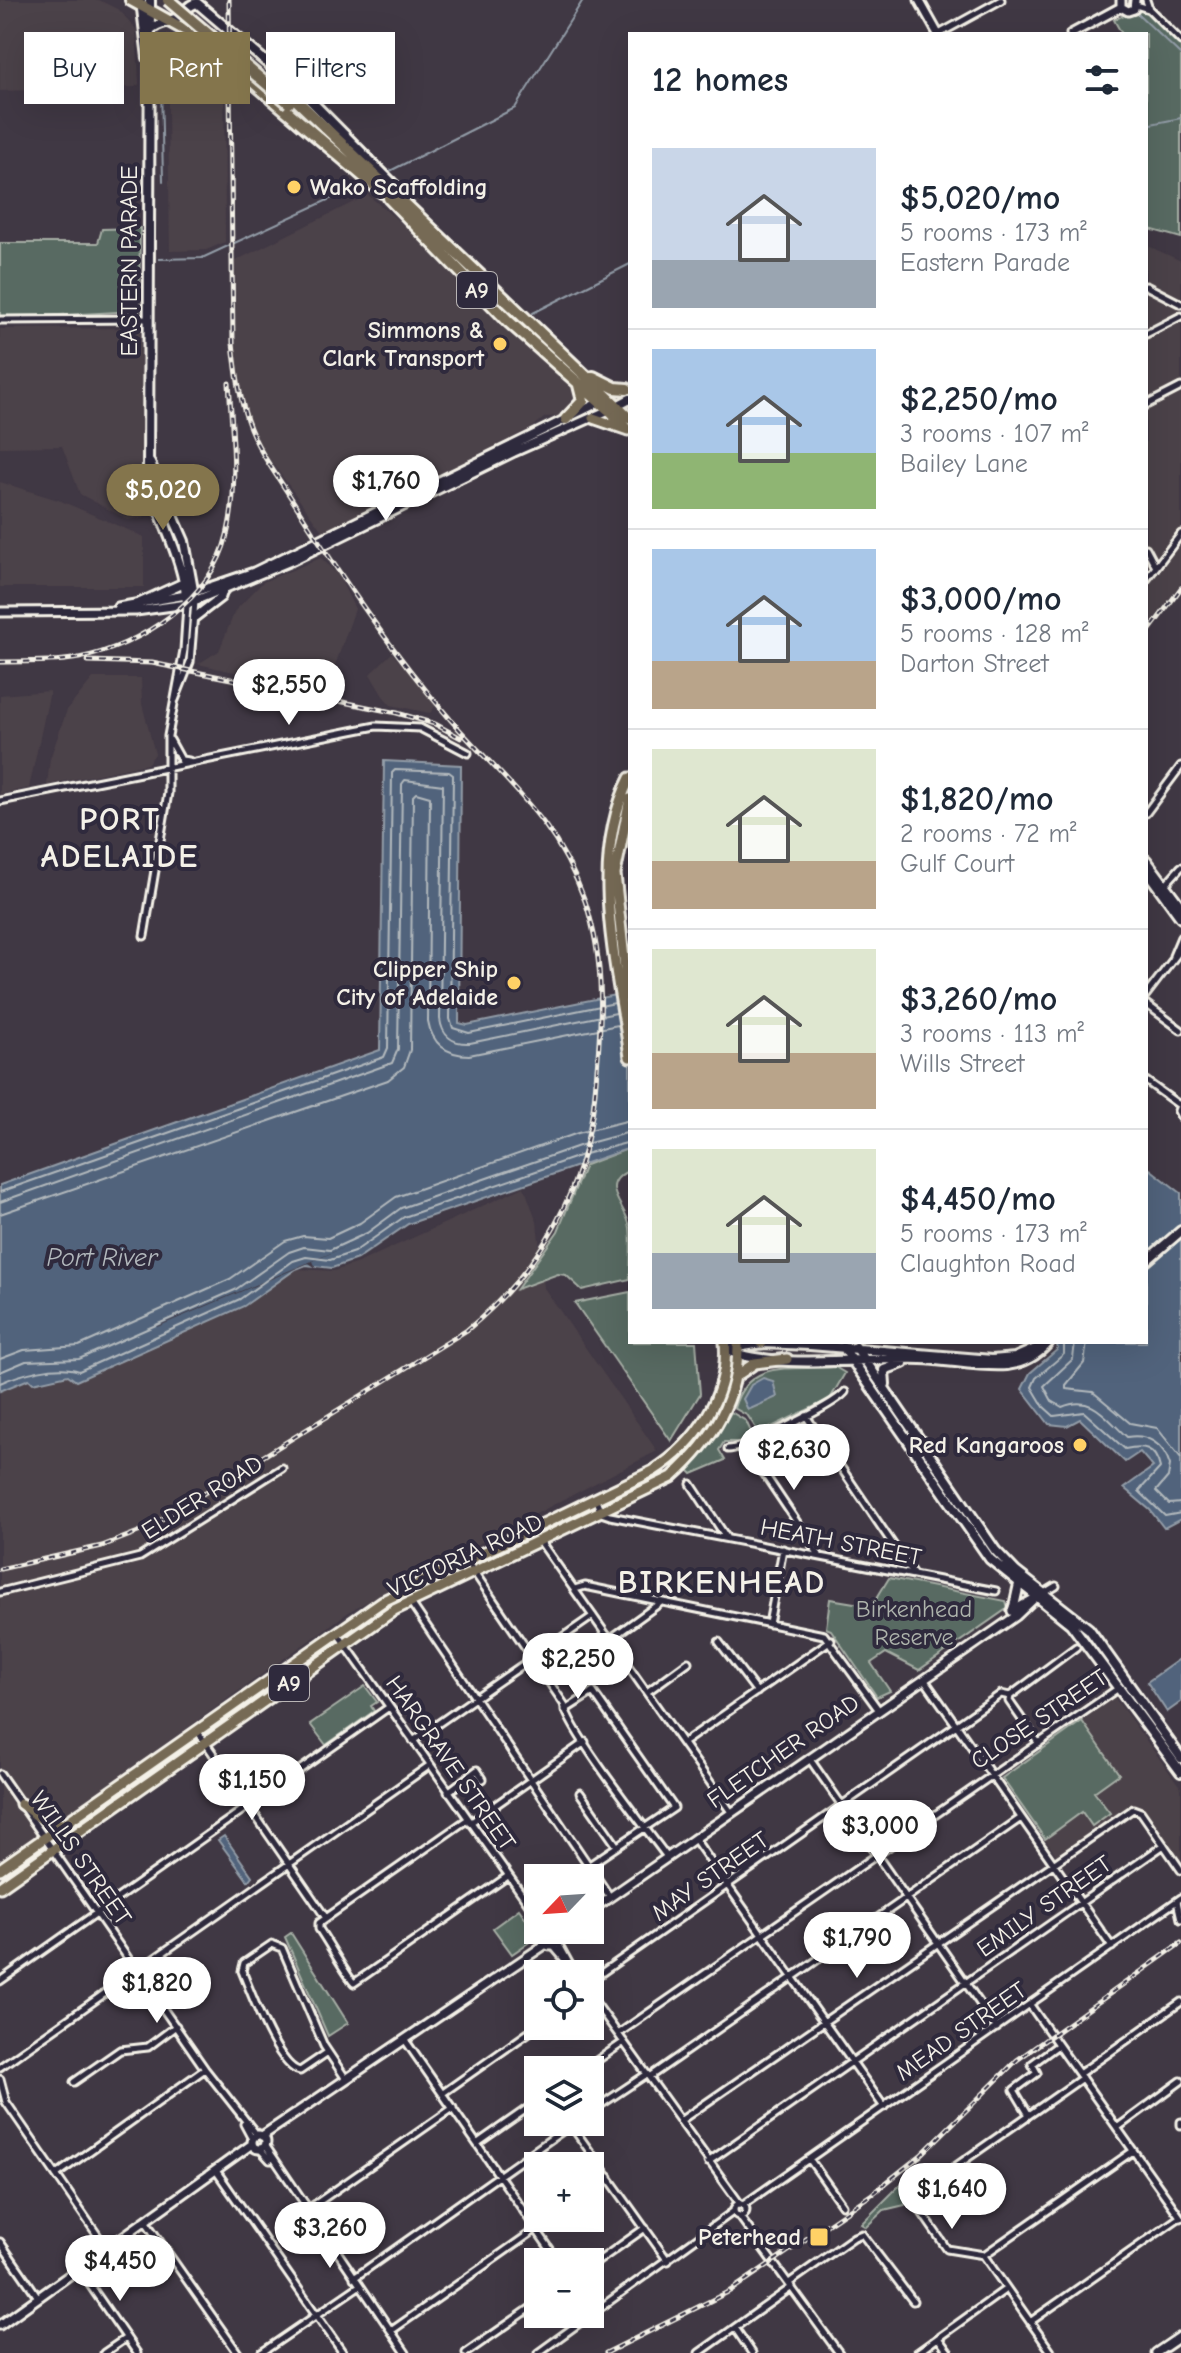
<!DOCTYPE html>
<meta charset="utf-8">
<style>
body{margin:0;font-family:"Comic Neue",sans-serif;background:#f2f2f3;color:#1f2937;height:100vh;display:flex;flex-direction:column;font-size:30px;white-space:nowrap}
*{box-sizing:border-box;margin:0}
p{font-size:26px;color:#747a83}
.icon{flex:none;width:44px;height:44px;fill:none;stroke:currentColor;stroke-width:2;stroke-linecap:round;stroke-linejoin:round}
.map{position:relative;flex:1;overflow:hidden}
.details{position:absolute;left:628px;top:32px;width:520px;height:1312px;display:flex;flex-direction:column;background:#fff;border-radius:0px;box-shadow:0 8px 32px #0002}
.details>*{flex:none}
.banner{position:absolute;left:24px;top:32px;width:484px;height:72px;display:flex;gap:16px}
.needle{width:52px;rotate:245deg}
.controls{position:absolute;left:524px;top:1864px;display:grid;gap:16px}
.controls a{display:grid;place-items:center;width:80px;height:80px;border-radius:0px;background:#fff;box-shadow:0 8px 32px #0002;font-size:40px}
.price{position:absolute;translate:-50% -68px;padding:0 18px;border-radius:28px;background:#fff;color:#222;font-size:26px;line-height:52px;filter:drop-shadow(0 2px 4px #0008)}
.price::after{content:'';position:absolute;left:50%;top:48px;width:24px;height:18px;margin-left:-12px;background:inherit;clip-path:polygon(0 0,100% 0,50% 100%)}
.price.selected{background:#84754c;color:#fff}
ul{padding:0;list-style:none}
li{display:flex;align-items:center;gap:24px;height:200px;padding:0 24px}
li+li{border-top:2px solid #e0e1e3}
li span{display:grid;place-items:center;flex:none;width:224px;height:160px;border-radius:0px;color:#555}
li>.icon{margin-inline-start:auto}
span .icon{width:96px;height:96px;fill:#fffc;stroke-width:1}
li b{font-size:34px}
h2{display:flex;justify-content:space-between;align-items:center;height:96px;padding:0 24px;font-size:34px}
.pill{padding:0 28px;border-radius:0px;background:#fff;box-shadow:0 8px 32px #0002;font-size:28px;line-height:72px}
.pill.selected{background:#84754c;color:#fff}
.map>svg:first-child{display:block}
.built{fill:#4c4249}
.green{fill:#586a62;stroke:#a6aea5;stroke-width:2}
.water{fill:#51647c;stroke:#929ca7;stroke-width:2}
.pier{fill:#403844}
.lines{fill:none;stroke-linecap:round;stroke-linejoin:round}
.shore{stroke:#b3b9bd;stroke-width:2}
.stream{stroke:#929ca7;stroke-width:2}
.minor-casing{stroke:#f4f1e8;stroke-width:11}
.tertiary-casing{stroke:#f4f1e8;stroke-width:13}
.secondary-casing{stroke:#f4f1e8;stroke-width:14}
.trunk-casing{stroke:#f4f1e8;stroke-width:15}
.motorway-casing{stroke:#f4f1e8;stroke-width:16}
.minor{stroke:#2f2a3d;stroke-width:5}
.tertiary{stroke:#2f2a3d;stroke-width:7}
.secondary{stroke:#2f2a3d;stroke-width:8}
.trunk{stroke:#766a54;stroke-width:9}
.motorway{stroke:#766a54;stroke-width:10}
.rail-casing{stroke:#f4f1e8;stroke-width:5}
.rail{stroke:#2f2a3d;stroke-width:2;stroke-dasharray:6;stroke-linecap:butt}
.motorway-bridge-casing{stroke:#f4f1e8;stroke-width:16;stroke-linecap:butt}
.motorway-bridge{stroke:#766a54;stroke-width:10}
.poi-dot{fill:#ffd166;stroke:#2f2a3d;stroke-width:3}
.labels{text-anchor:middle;stroke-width:8;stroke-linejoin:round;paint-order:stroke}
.shield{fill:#2f2a3d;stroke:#b9b5b5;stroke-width:2}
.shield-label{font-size:22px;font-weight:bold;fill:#f4f1e8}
.poi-label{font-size:24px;font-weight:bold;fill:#f4f1e8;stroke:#2f2a3d;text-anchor:end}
.street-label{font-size:24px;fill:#f4f1e8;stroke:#2f2a3d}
.park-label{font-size:24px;fill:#aeb4ac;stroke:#2f2a3d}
.water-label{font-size:26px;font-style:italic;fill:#b3b9bd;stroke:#2f2a3d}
.district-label{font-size:32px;font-weight:bold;letter-spacing:2px;fill:#f4f1e8;stroke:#2f2a3d}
</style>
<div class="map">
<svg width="1181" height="2353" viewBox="0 0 1181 2353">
<rect width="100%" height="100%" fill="#403844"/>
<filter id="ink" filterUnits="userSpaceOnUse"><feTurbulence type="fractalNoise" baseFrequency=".0125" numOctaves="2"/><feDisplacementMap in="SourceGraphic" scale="16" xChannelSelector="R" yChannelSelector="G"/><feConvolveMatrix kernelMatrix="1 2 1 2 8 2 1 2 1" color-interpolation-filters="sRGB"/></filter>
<g filter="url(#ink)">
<path class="built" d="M0 0H99L119 10 136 29 139 84 135 87 0 91Z
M167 33 224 62 225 242 206 250 170 251Z
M368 195 436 253 572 387 574 397 560 416 545 417 533 427 323 532 262 449 249 421 236 362 235 261Z
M1146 245 1181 261V583L1146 629Z
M140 328 145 517 128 520 80 494 62 446 0 447V329Z
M0 482 61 501 144 537V587H0Z
M321 558 338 575 355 609 328 685 319 689 303 687 198 664 219 651 235 611 263 582Z
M392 653 436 705 430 713 391 705 383 696 370 674Z
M93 678H141L142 704 155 754 147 764 47 785 50 759 67 710Z
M50 691 29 788 0 794V695Z
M524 1187 537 1222 544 1288 657 1451 353 1609 0 1862V1391L30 1379 68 1375 76 1380 244 1306 296 1269 334 1271 358 1263Z
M1114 1697 1181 1788V1864L1141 1806 1134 1804 1057 1856 1002 1778Z"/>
<path class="green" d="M1141 6 1181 45V238L1146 228V34H1122L1114 20Z
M140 228 139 311 0 318V243H98L102 229Z
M630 1148V1170C595 1186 628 1206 630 1228 632 1245 630 1263 630 1279L582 1290 566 1275 558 1274 517 1289 558 1231 585 1165Z
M630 1292V1342H696L700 1394 671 1441 575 1303Z
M835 1367 845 1373 830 1399 759 1433 748 1416 734 1408C749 1357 793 1371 835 1367Z
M731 1412 746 1421 753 1436 739 1442H724L719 1450 725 1460 692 1474 688 1470 717 1437Z
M889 1578 1006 1601 1008 1608 919 1670 886 1653 871 1663 890 1691 877 1697 831 1630 826 1628 830 1599 872 1606Z
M365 1686 377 1702 371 1706 374 1711 326 1745 310 1724Z
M1082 1721 1119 1774 1094 1792 1110 1813 1092 1826 1082 1812 1045 1839 1002 1778Z
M519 1909 538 1936 512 1954 493 1928Z
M291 1933 348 2023 328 2036 285 1937Z
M923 2162 939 2184 916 2191 912 2197 905 2200V2205L884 2210 866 2227 861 2224Z"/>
<path class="water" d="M384 761 461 765 459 1023 467 1025 630 992V1148L408 1224 357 1259 332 1268 306 1265 296 1269 244 1306 76 1381 68 1375 33 1383 29 1379 0 1391V1185L380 1050Z
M1146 1166 1181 1193V1519L1164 1528 1150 1510 1124 1488 1153 1467 1140 1452 1125 1462 1080 1419 1067 1426 1049 1424 1022 1389 1030 1373 1058 1349 1056 1342H1146Z
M763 1378 773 1381 777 1397 748 1410 743 1399 751 1385Z
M1181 1658V1702L1167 1712 1147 1682Z
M224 1836 252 1876 248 1881 218 1840Z"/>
<path class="pier" d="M357 1242 313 1261 316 1268 309 1263 157 1327V1326Z"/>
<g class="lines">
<path class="shore" d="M0 1192 384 1057 388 1048 392 773 395 770 449 772 453 775 450 1019 453 1028 469 1033 615 1003
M0 1202 392 1063 398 1049 402 784 405 780 443 785 440 1019C442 1036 453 1044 470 1043L616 1013
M0 1214 388 1080 404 1067 410 1050 413 796 416 793 430 797 428 1021C432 1044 447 1055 469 1055L618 1025
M1064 1342V1354L1036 1378 1032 1387 1044 1407 1054 1416 1084 1412 1125 1449C1143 1445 1155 1446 1160 1468L1139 1491 1165 1516 1181 1513
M1075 1342 1073 1359 1044 1386 1052 1401 1062 1407C1093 1394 1105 1417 1127 1437 1147 1433 1164 1444 1170 1465L1168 1477 1156 1491 1169 1504 1181 1503
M1087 1342 1084 1363 1066 1385V1389L1093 1392 1130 1423 1157 1428 1181 1458
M0 1359 24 1350 79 1346 230 1279 285 1241 303 1236 328 1238 360 1223 396 1197 578 1133 630 1120
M0 1372 26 1361 79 1359 235 1290 289 1252 304 1247 330 1250 367 1233 401 1208 582 1145 630 1132
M0 1383C20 1374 58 1363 79 1371L240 1299 293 1261 306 1257 330 1260 354 1252 404 1217 585 1154 630 1142"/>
<path class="stream" d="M1136 12 1181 55
M160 41 162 74
M161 83 163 181
M1146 125 1181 118
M390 171 515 108 583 0
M159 259 202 258 356 187
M533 313 630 264"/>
<g class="minor-casing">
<path id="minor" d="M1136 5 1149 9 1146 0
M1149 9 1181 41
M939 34 1001 0
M1146 286 1181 304
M0 320 149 319
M1146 334 1181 316
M1146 405 1181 387
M1146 548 1156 567
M1146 580 1181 534
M175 700 190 662 195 601
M170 740 181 760 189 761
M0 801 376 726 420 728 468 753
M1146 813 1181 766
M1163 887 1181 867
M144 936 168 793V736L184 650 187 605
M1173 956 1181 937
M1146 995 1181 949
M1146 1004 1181 1030
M1146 1081 1179 1105
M1181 1103 1178 1111 1181 1117
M806 1416 913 1574
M745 1445 819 1555
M728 1449C745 1449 833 1406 845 1392
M691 1484 726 1537
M595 1498 601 1513 610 1516 996 1591
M540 1541 731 1812
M466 1560 564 1704C568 1730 647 1830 667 1857
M575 1589 585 1586 824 1635 878 1709
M0 1592 140 1557 282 1468
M1046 1592 1056 1586
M411 1603 610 1897
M769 1624 783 1549
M338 1634 538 1917
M610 1639 660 1603
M719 1642 757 1692
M924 1679 1112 1947
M647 1692 688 1662
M565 1710 593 1692 674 1808 588 1866
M198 1732 326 1918 319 1923V1929C327 1940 348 1978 354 1983L508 1876
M413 1741 593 1616
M683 1743 831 1640
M1039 1744 1009 1701 1010 1696 1076 1647
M809 1758 997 2028
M0 1774 205 2069 257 2135
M448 1792 477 1770 483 1779
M580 1793 617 1846
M470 1823 585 1742
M694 1838 884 2107
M1177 1901 1181 1919
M326 1918 468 1819
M544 1930 545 1933
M549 1930H550
M558 1943 575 1974
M553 1946 564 1959
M0 1981 389 1707
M590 1981 1001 1694 1010 1696
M590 1995 740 2204
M1030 2005 1181 2218
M618 2034 1120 1687
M405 2040 559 2262
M328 2052 300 2071C278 2068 251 1992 242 1971L244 1963 272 1944 282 1948 324 2046 346 2079
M0 2067 430 1765
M583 2070 624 2042
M1079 2074 1181 2002
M649 2077 1021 1818
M0 2079 6 2102 107 2249
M74 2082 120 2050 148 2047 176 2026
M443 2093 538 2026
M590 2112 647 2074
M1029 2115 1014 2090 1037 2073 1032 2064 1058 2045
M680 2121 1133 1809 1141 1812 1181 1870
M1181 2122V2125
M244 2124 252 2139
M571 2125 668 2261
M1117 2128 1181 2081
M478 2143 538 2101
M265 2145 406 2353
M260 2149 270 2160
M810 2160 842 2205
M708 2162 1164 1845
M217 2172 343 2353
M56 2175 205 2069
M939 2178 1082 2078
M590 2190 609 2177
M914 2201 947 2249 984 2255
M734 2210a6 6 0 1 1 12 0a6 6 0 1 1-12 0Z
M743 2205 1181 1898
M307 2210 453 2108
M740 2217 839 2353
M146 2222 238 2353
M0 2242 38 2297
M984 2255 1133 2151
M984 2256 1052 2353
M590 2267 645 2228
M79 2269 137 2353
M354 2278 575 2122
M789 2283 854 2237 862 2234 913 2301
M1030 2322 1180 2217
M735 2328 752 2353
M391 2331 552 2218
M938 2338 949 2353
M104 2353 126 2338
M261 2353 359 2286
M466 2353 538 2303
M538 2353 734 2211
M699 2353 792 2287
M917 2353 1006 2289"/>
</g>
<g class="tertiary-casing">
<path id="tertiary" d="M919 0 938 34
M1121 0V7L1128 11 1134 9 1135 0
M1071 34 1121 7
M571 416 600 402
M118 607 186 595 254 572 564 420
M0 612 136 611 187 604 293 560 514 452 611 409
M195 617 221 597 223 591
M1012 1611 1039 1596
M590 1911 1016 1616 1036 1597
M543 1938a8 8 0 1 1 16 0a8 8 0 1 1-16 0Z
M252 2142a7 7 0 1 1 14 0a7 7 0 1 1-14 0Z
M262 2136 546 1944
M0 2325 252 2144
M1156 2353 1181 2336"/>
</g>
<g class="secondary-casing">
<path id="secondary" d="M150 0 148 474C158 519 184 556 187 604
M141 1 148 58
M150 30C159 22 165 23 175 19 185 15 186 5 197 3L307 97 406 197
M617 406 630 399
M150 463 184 541 195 601
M136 605 184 583
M1146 860 1181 907
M1146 870 1181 918
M1146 1261 1181 1231
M843 1347 990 1559 1071 1624 1181 1772
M856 1347 995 1550 1016 1572 1089 1629 1181 1758
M725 1349C770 1371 869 1357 921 1359 950 1360 978 1367 1007 1365 1025 1363 1038 1355 1049 1342
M725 1349 762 1343 810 1345 992 1360 1015 1358 1040 1347
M885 1384 884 1370 903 1363
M1013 1611 1019 1584"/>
</g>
<g class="trunk-casing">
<path id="trunk" d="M617 406 630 419
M609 410 628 430
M593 418 628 430
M630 778C587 862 618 969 630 1057
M628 997 615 874 630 799
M760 1342 762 1343
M736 1376 755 1363 787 1359
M21 1804 45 1822 63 1824
M0 1869 383 1601 653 1471C696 1444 730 1395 725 1342
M0 1887 394 1610 672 1477C713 1440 739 1399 738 1342"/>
</g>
<g class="motorway-casing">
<path id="motorway" d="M131 0 205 41 382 192
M293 97 617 406
M389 198 508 321 609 410
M593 377 615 388 627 389
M566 419 583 401 579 385"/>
</g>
<use href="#minor" class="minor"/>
<use href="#tertiary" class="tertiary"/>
<use href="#secondary" class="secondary"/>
<use href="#trunk" class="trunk"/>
<use href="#motorway" class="motorway"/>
<g class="rail-casing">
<path id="rail" d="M1146 635 1181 588
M88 661 152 663 397 713 435 724 461 738
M0 662C26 661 53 663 79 658 140 646 212 599 227 535 239 487 232 432 229 383
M0 1569 102 1546 146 1529 467 1330C541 1270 586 1187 595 1092 601 1027 607 965 585 901 555 817 505 782 450 719 392 652 342 578 295 504 278 477 257 450 247 420 239 395 236 370 233 343L229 0
M606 2353 730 2291 872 2194 921 2155 1017 2060 1181 1943"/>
</g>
<use href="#rail" class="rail"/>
<g class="motorway-bridge-casing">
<path id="motorway-bridge" d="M168 0 289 103"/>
</g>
<use href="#motorway-bridge" class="motorway-bridge"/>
</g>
</g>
<g class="poi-dot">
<circle cx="294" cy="187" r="8"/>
<circle cx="500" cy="344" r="8"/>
<circle cx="514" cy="983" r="8"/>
<circle cx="1080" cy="1445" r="8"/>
<rect x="809" y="2227" width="20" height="20" rx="4"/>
</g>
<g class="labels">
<g class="shield">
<rect x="457" y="272" width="40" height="36" rx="6"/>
<rect x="269" y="1665" width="40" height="36" rx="6"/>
</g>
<g class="shield-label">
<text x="477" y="298">A9</text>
<text x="289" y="1691">A9</text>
</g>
<g class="poi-label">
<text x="310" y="195" text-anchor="start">Wako Scaffolding</text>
<text x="484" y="338">Simmons &amp;<tspan x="484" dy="28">Clark Transport</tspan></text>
<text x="498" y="977">Clipper Ship<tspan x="498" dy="28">City of Adelaide</tspan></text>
<text x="1064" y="1453">Red Kangaroos</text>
<text x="801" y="2245">Peterhead</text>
</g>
<g class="street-label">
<text transform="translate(129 261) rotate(-90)" y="8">EASTERN PARADE</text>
<text transform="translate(202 1497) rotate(-32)" y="8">ELDER ROAD</text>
<text transform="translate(841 1542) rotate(11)" y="8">HEATH STREET</text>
<text transform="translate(465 1555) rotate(-25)" y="8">VICTORIA ROAD</text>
<text transform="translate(1039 1719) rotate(-34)" y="8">CLOSE STREET</text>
<text transform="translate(783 1751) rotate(-35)" y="8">FLETCHER ROAD</text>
<text transform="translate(451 1763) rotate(55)" y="8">HARGRAVE STREET</text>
<text transform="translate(81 1858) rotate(55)" y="8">WILLS STREET</text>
<text transform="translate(710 1876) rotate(-35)" y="8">MAY STREET</text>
<text transform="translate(1044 1906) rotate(-35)" y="8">EMILY STREET</text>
<text transform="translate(961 2031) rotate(-35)" y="8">MEAD STREET</text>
</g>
<g class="park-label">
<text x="914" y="1617">Birkenhead<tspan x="914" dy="28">Reserve</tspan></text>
</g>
<g class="water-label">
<text x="102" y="1266">Port River</text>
</g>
<g class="district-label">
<text x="120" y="830">PORT<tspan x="120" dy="37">ADELAIDE</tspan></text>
<text x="722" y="1593">BIRKENHEAD</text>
</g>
</g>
</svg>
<div class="controls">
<a><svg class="needle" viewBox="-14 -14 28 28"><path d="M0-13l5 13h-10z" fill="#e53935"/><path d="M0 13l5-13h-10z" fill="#747a83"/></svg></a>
<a><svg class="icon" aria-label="locate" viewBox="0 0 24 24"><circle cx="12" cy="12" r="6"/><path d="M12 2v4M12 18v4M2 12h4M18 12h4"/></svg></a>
<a><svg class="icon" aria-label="layers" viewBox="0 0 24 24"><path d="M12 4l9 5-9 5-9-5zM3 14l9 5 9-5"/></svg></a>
<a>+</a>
<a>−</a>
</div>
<b class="price" style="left:386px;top:523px">$1,760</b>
<b class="price selected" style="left:163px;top:532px">$5,020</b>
<b class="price" style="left:289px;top:727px">$2,550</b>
<b class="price" style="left:794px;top:1492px">$2,630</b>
<b class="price" style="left:578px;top:1701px">$2,250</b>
<b class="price" style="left:252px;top:1822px">$1,150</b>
<b class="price" style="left:880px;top:1868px">$3,000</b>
<b class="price" style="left:857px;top:1980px">$1,790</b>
<b class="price" style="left:157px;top:2025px">$1,820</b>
<b class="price" style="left:952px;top:2231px">$1,640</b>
<b class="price" style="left:330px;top:2270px">$3,260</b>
<b class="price" style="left:120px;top:2303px">$4,450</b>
<div class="banner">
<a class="pill">Buy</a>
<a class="pill selected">Rent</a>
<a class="pill">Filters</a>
</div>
<section class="details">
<h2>12 homes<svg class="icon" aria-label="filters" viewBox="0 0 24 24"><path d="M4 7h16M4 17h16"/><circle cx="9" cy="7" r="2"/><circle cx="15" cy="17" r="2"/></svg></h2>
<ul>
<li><span style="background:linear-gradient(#c9d6e8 70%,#9aa5b1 0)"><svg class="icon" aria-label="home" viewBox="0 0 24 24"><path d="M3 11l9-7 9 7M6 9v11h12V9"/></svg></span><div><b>$5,020/mo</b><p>5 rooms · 173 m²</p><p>Eastern Parade</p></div></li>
<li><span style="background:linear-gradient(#a9c7e8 65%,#8fb573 0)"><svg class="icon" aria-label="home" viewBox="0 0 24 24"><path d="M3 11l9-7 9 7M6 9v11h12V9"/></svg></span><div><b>$2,250/mo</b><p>3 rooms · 107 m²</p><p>Bailey Lane</p></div></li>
<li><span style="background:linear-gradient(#a9c7e8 70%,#b9a48a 0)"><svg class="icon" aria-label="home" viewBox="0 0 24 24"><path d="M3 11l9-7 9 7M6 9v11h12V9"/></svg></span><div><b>$3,000/mo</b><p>5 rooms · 128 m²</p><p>Darton Street</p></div></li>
<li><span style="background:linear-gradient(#dfe7d0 70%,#b9a48a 0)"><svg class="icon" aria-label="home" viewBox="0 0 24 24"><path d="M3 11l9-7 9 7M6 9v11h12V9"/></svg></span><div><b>$1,820/mo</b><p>2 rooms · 72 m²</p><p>Gulf Court</p></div></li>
<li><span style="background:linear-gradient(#dfe7d0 65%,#b9a48a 0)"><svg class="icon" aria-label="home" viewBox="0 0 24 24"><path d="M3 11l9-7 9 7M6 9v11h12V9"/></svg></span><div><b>$3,260/mo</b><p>3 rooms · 113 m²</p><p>Wills Street</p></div></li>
<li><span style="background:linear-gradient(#dfe7d0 65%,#9aa5b1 0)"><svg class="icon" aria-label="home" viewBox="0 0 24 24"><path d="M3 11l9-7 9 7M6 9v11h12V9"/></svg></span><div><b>$4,450/mo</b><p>5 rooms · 173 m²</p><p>Claughton Road</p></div></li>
</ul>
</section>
</div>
